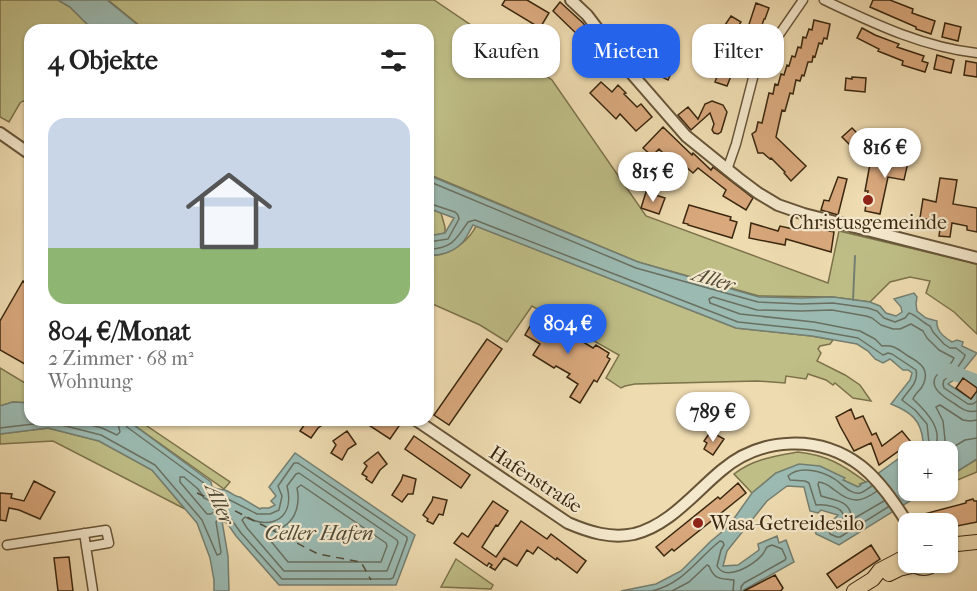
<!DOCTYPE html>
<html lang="de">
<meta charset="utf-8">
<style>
body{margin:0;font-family:"IM FELL French Canon",serif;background:#f2f2f2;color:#222;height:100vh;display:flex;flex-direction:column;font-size:22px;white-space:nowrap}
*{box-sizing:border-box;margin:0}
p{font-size:20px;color:#767676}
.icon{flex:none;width:33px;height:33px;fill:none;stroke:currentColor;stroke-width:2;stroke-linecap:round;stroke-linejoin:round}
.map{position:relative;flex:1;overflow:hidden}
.panel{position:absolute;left:24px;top:24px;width:410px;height:402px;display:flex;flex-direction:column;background:#fff;border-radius:18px;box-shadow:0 2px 4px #0004}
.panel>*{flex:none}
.hud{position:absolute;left:452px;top:24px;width:435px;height:54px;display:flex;gap:12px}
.fabs{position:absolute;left:898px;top:441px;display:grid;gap:12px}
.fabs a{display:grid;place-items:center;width:60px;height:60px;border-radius:12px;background:#fff;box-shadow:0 2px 4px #0004;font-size:30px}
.price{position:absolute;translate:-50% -51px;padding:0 14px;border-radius:21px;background:#fff;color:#222;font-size:20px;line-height:39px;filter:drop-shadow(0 2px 3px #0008)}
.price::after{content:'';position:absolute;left:50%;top:36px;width:18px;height:14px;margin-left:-9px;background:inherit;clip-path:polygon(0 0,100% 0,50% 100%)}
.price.selected{background:#2563eb;color:#fff}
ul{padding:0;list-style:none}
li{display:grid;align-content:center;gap:12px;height:318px;padding:0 24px}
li+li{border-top:2px solid #e0e0e0}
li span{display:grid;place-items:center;height:186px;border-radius:18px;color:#555}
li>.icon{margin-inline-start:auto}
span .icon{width:108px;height:108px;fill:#fffc;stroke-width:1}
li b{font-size:26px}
h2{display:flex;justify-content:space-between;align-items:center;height:72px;padding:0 24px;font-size:26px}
.pill{padding:0 21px;border-radius:18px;background:#fff;box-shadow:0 2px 4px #0004;font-size:21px;line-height:54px}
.pill.selected{background:#2563eb;color:#fff}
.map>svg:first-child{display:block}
.green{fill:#bfbe87;stroke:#7c724b;stroke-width:1.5}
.water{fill:#9bbab2;stroke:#747f71;stroke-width:1.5}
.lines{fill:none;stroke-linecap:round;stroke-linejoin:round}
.shore{stroke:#6a7060;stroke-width:1.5}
.stream{stroke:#747f71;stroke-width:2}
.river{stroke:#9bbab2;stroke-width:15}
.ferry{stroke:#524c38;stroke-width:1.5;stroke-dasharray:8 6;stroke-linecap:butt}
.building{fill:#d9a87d;stroke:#3a270f;stroke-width:1.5}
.minor-casing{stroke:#675437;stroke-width:11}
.tertiary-casing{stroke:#675437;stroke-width:14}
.primary-casing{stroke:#3a270f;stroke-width:16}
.minor{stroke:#f4e8cc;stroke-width:8}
.tertiary{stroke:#f4e8cc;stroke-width:10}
.primary{stroke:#eedbb0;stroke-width:14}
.poi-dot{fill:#8f2418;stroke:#f4e8cc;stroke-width:2}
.labels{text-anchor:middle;stroke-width:4.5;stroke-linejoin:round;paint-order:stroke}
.poi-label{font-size:20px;fill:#3a270f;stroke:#f4e8cc}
.street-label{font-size:20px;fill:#3a270f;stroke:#f4e8cc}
.water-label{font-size:21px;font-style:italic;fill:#524c38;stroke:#f4e8cc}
</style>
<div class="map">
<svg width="977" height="591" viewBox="0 0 977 591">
<rect width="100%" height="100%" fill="#eedbb0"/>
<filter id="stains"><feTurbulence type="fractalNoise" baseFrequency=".00333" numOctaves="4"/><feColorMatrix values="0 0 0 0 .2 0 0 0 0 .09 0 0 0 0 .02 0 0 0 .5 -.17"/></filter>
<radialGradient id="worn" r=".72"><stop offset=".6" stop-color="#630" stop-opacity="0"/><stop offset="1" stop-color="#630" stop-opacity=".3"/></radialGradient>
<path class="green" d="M0 0H58L70 7 93 30H30V103L23 101 20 103 9 122 0 117Z
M108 0H434L552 80 646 216 828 283 839 231 977 264V334L954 312 926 293 930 281 910 277 890 282 870 302 833 297 759 296 638 262 428 174V30H145Z
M428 208 441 213 445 227V233L435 235 428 233Z
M476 226 736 328 812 336 833 340 830 344 820 346 818 349 821 353 817 361 845 375 860 385 871 401 853 398 835 383 833 385 826 380 808 374 806 379 786 376 785 383 757 381 635 384 625 386 621 388 606 378 619 355 532 306 507 342 480 325 428 302V255C431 255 434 256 437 255 452 254 470 239 476 226Z
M0 368 30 386V403L13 402 0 406Z
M122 420H138L230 482 224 489 131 423Z
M48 428 99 441 152 470 185 509 53 441 0 444V434Z
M798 452C827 455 843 465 866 482L860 484 861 485 858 487 843 480 776 473 752 493 734 474C753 459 775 456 798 452Z
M977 459V472L948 484V477Z
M456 559 493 585 491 589 441 587Z"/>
<path class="water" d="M58 0H107L144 30H93L70 7Z
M428 175 638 262 759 297 801 298 833 297 870 302 880 306 886 313 896 316 902 312 901 307 894 299 914 293 917 297 916 304 917 311 926 318 937 321C936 331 944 337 952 342L957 340 963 342 962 346 977 353 957 378 948 384 971 399 977 391V459L948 477V452H909V490L926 491 839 545 816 534 814 528 831 522 838 515 821 510 818 513 810 511 804 487 787 486 767 501 727 551 723 566 738 565 759 550 758 544 777 536 779 543 786 540 794 562 742 591H621L656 584 681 571 711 541 728 527 752 493 776 473 799 464 820 466 845 478 843 480 858 487 861 485 860 484 866 482 923 441C921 420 911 412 891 404L910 380 912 373 908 370H903L890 359 883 363 875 359 868 351 857 344 812 336 736 328 473 225C470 230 467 237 463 242 454 252 440 256 428 255V233L435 235 445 233 454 218 428 208Z
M13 402 30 403V420H122L131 423 211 482 212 487C217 490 220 489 225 490 231 492 234 497 240 497L260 509 261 508H269L275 505 271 501 276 496 269 487 295 453 415 535 396 585H279L236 536 227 523 222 521 228 556 229 591H214V580L210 558 197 523 152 470 99 441 48 428 0 434V406Z"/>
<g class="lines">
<path class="shore" d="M428 181 636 268 758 302 801 304 833 303 868 308 877 311 884 318 895 322 905 318 909 313C915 314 923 323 930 326L933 332 944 344 950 348H956L965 355 964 358 954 373 944 380 943 384 944 388 968 404H973L977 401
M428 203 455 212 458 215 459 219 448 239 435 241 428 239
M428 249C451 249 456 240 468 222L475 220 738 322 813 330 858 338 883 355 888 353 892 354 916 370C919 383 908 390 902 400L915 410 927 424 929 443 919 452
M72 420 102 428 117 435 120 432 117 420
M977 420 970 421 963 420 940 405 936 407 943 421 946 449H950L965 440 977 438
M0 428 50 422 101 435 155 465 202 520 217 555 220 554 221 552 216 522 219 517 224 516 231 519 241 533 282 579H390L393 578 407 540V537L298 463H294L278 486 282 496 279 510 270 514H257L224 497 217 496 210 493 205 484 127 427 125 424 124 420
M932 452C947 432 926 411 913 399 915 394 919 391 922 387 931 370 921 363 908 356 897 349 896 345 882 346L875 339 860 331 814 322 740 314 710 303 709 299 713 297 757 310 801 311 832 310 866 316 872 318 881 325 893 329H900L911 324 923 331 927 338 939 350 954 358C951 365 947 367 941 371 923 385 944 397 955 404 963 409 967 413 977 411
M299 473 397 540 398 543 387 571H284L247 528 242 520 245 517C273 531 295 517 287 486L296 474Z
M180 477H184L198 489 204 498 218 504V509L211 514H207L180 482Z
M301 485 386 543 387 546 381 562H288L265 534C270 530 277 530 283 527 297 519 300 502 297 488Z
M872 486C868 488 864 492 860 493 851 495 842 484 836 480 823 471 800 465 788 476L790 480 805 481 809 483 816 505C822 504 846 506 843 518 842 524 833 528 829 531L830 534 837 537H840L888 507
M877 491C862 502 852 504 836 491 830 487 827 483 819 482L818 484 821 496C830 499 844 500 849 509 851 512 851 516 853 519L884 501
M652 591C683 584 697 559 720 541L723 542 724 545 721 550 717 566C726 582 754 565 762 555 764 553 765 550 767 547L772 545 782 549 786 558 785 560 744 583 741 587V591
M672 591 689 582 707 565 709 566C715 581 721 578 734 580L733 591"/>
<path class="stream" d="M853 300 855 256"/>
<path class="river" d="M941 368 977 382"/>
<path class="ferry" d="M197 493 220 503 318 554 361 562 371 580"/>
</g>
<path class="building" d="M505 0H527L549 13 540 28 502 5Z
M873 0H890L913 9 912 13 935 21 931 34 916 29V27L870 7Z
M560 2 583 23 596 40 593 42 607 59 594 69 586 58 583 60 577 52 587 46 581 41 583 40 553 11Z
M756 3 769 8 765 19H764L753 52 741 49Z
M731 16 741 22 735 31 725 25Z
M814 20 830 24 827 39 824 38 822 44 819 43 815 57 813 56 812 62H808L804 76 802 75 800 81 796 80 793 94 790 93 785 111 782 110 776 137 806 166 791 181 784 173 785 172 771 158 770 159 763 153H758L752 134 756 131 758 122 762 123 769 93 773 94 775 84 778 85 781 74 784 75 787 65 789 66 792 56 795 57 798 47 801 48 803 37 806 38 809 29 812 30Z
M945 23 961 27 958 41 942 37Z
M628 26 642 46 643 45 649 51 644 57 656 68 662 54 677 61 668 80 646 69 644 71 630 58 632 56 621 42 619 43 614 37Z
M862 28 875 35 899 44 897 47 924 56 922 61 928 63 925 72 902 65 903 61 878 51 879 49 857 38Z
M720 42 731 45 727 58 716 54Z
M937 55 954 60 951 73 934 69Z
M966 61 977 63V77L964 75Z
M720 69 728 71 727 74 731 76 727 86 715 82Z
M852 77 866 78 865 92 845 90 846 78 852 79Z
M601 82 612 92 618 85 626 93 624 94 637 107 641 104 652 117 636 131 620 114 616 119 590 93Z
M712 101 723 105 727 112 721 132 718 134 714 133 712 130 714 124 710 113 691 130 678 115 688 107 698 119 705 104Z
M663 127 692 155 693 153 711 170 713 167 753 198 746 210 723 196 726 190 698 168 693 173 676 158 672 162 659 149 652 156 643 148Z
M852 128 863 139 853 148 842 137Z
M895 146 911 149 904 180 888 177 880 214 865 211 868 191H865L870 164 891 168Z
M838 177 847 179 838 215 821 210 824 200 829 201Z
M940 178 957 180 953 204 977 208V232L967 230V226L952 223 950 237 939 236 941 222 920 218 923 199 936 202Z
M646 192 665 198 659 214 641 208Z
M689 205 731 217 730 220 737 222 732 238 688 225V224L683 223Z
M751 223 778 231 780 226 798 230 800 224 834 232 831 252 786 239 785 245 749 238Z
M23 281 30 285V367L0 350V321Z
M537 314 593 348 596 345 609 353 607 357 610 359 597 382 594 380 580 403 570 397 578 384 567 377 570 374 556 366 554 368 533 355 540 344 525 335Z
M487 339 502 349 449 425 434 415Z
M963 378 977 388V391L971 399 956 388Z
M851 409 855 419 863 416 872 435 876 433 882 446 902 431 911 442 879 465 871 443 854 451 840 426 836 417Z
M302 420H330L318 428 311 438 300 431 305 424Z
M361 420H391L399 426 390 439Z
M347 431 356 444 348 449 342 460 331 453 336 445 333 441Z
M709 434 714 436 715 434 724 439 713 455 704 449 707 443 704 441Z
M414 436 470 475 461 488 405 449Z
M378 452 387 464 380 470 372 483 366 479 367 477 362 474 367 466 364 463Z
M403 475 416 479 413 494H408L402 502 392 495 401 481Z
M34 481 55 492 40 519 19 510 9 508 6 521 0 520V493L12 494 11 498 24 501Z
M738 483 746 493 674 551 672 549 664 556 656 547 718 497 720 499Z
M433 497 447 500 443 515 439 514 433 524 427 521 428 519 423 515 432 501Z
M973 499 974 501H977V522L952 527 950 524H939L932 521 924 514 966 503V501Z
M493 501 508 511 498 526 496 525 482 547 496 557 521 521 547 539 551 534 586 561 577 573 557 558 556 560 538 547 533 554 527 550 517 566 504 558 495 570 490 567 492 565 489 563 487 566 454 543 462 533 468 537Z
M871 545 880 559 837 588 827 574Z
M69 557 73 591H58L54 558Z
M775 575 783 588 781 591H744Z"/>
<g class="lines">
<g class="minor-casing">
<path id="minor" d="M824 0C873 23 922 47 977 53
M727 170 736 144 754 74 761 61 803 0
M84 533 93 591
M7 545 106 530 109 543 86 547"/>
</g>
<g class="tertiary-casing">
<path id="tertiary" d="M571 0 587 15 632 74 686 136 738 178 758 193 778 205 804 214 977 258
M0 133 30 154
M416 420 568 523C589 532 611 539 634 534 670 525 694 493 722 470 761 437 819 434 861 466 879 480 897 506 909 526"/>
</g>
<g class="primary-casing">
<path id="primary" d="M948 545 977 542
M912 562C919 570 928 570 936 562
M889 574 899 569 915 565
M854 591 873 579 880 570 903 558 908 552"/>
</g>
<use href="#minor" class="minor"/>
<use href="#tertiary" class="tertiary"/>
<use href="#primary" class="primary"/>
</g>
<g class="poi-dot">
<circle cx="868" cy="200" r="6"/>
<circle cx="698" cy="523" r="6"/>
</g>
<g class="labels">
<g class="poi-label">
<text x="868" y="229">Christusgemeinde</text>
<text x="710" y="530" text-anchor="start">Wasa-Getreidesilo</text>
</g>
<g class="street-label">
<text transform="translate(536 479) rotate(33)" y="7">Hafenstraße</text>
</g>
<g class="water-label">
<text transform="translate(714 279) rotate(17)" y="7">Aller</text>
<text transform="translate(220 504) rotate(67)" y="7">Aller</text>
<text x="319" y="540">Celler Hafen</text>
</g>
</g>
<rect width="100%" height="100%" filter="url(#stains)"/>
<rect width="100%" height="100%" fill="url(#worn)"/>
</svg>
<div class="fabs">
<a>+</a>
<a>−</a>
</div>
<b class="price" style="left:885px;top:179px">816 €</b>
<b class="price" style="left:653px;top:203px">815 €</b>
<b class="price selected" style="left:568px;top:355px">804 €</b>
<b class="price" style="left:713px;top:443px">789 €</b>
<div class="hud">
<a class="pill">Kaufen</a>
<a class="pill selected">Mieten</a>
<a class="pill">Filter</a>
</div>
<section class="panel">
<h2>4 Objekte<svg class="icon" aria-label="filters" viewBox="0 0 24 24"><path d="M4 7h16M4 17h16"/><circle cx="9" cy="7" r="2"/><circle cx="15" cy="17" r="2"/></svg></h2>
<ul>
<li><span style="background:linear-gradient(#c9d6e8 70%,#8fb573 0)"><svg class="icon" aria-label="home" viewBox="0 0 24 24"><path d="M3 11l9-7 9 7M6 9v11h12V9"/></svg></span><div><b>804 €/Monat</b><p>2 Zimmer · 68 m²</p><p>Wohnung</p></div></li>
</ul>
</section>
</div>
